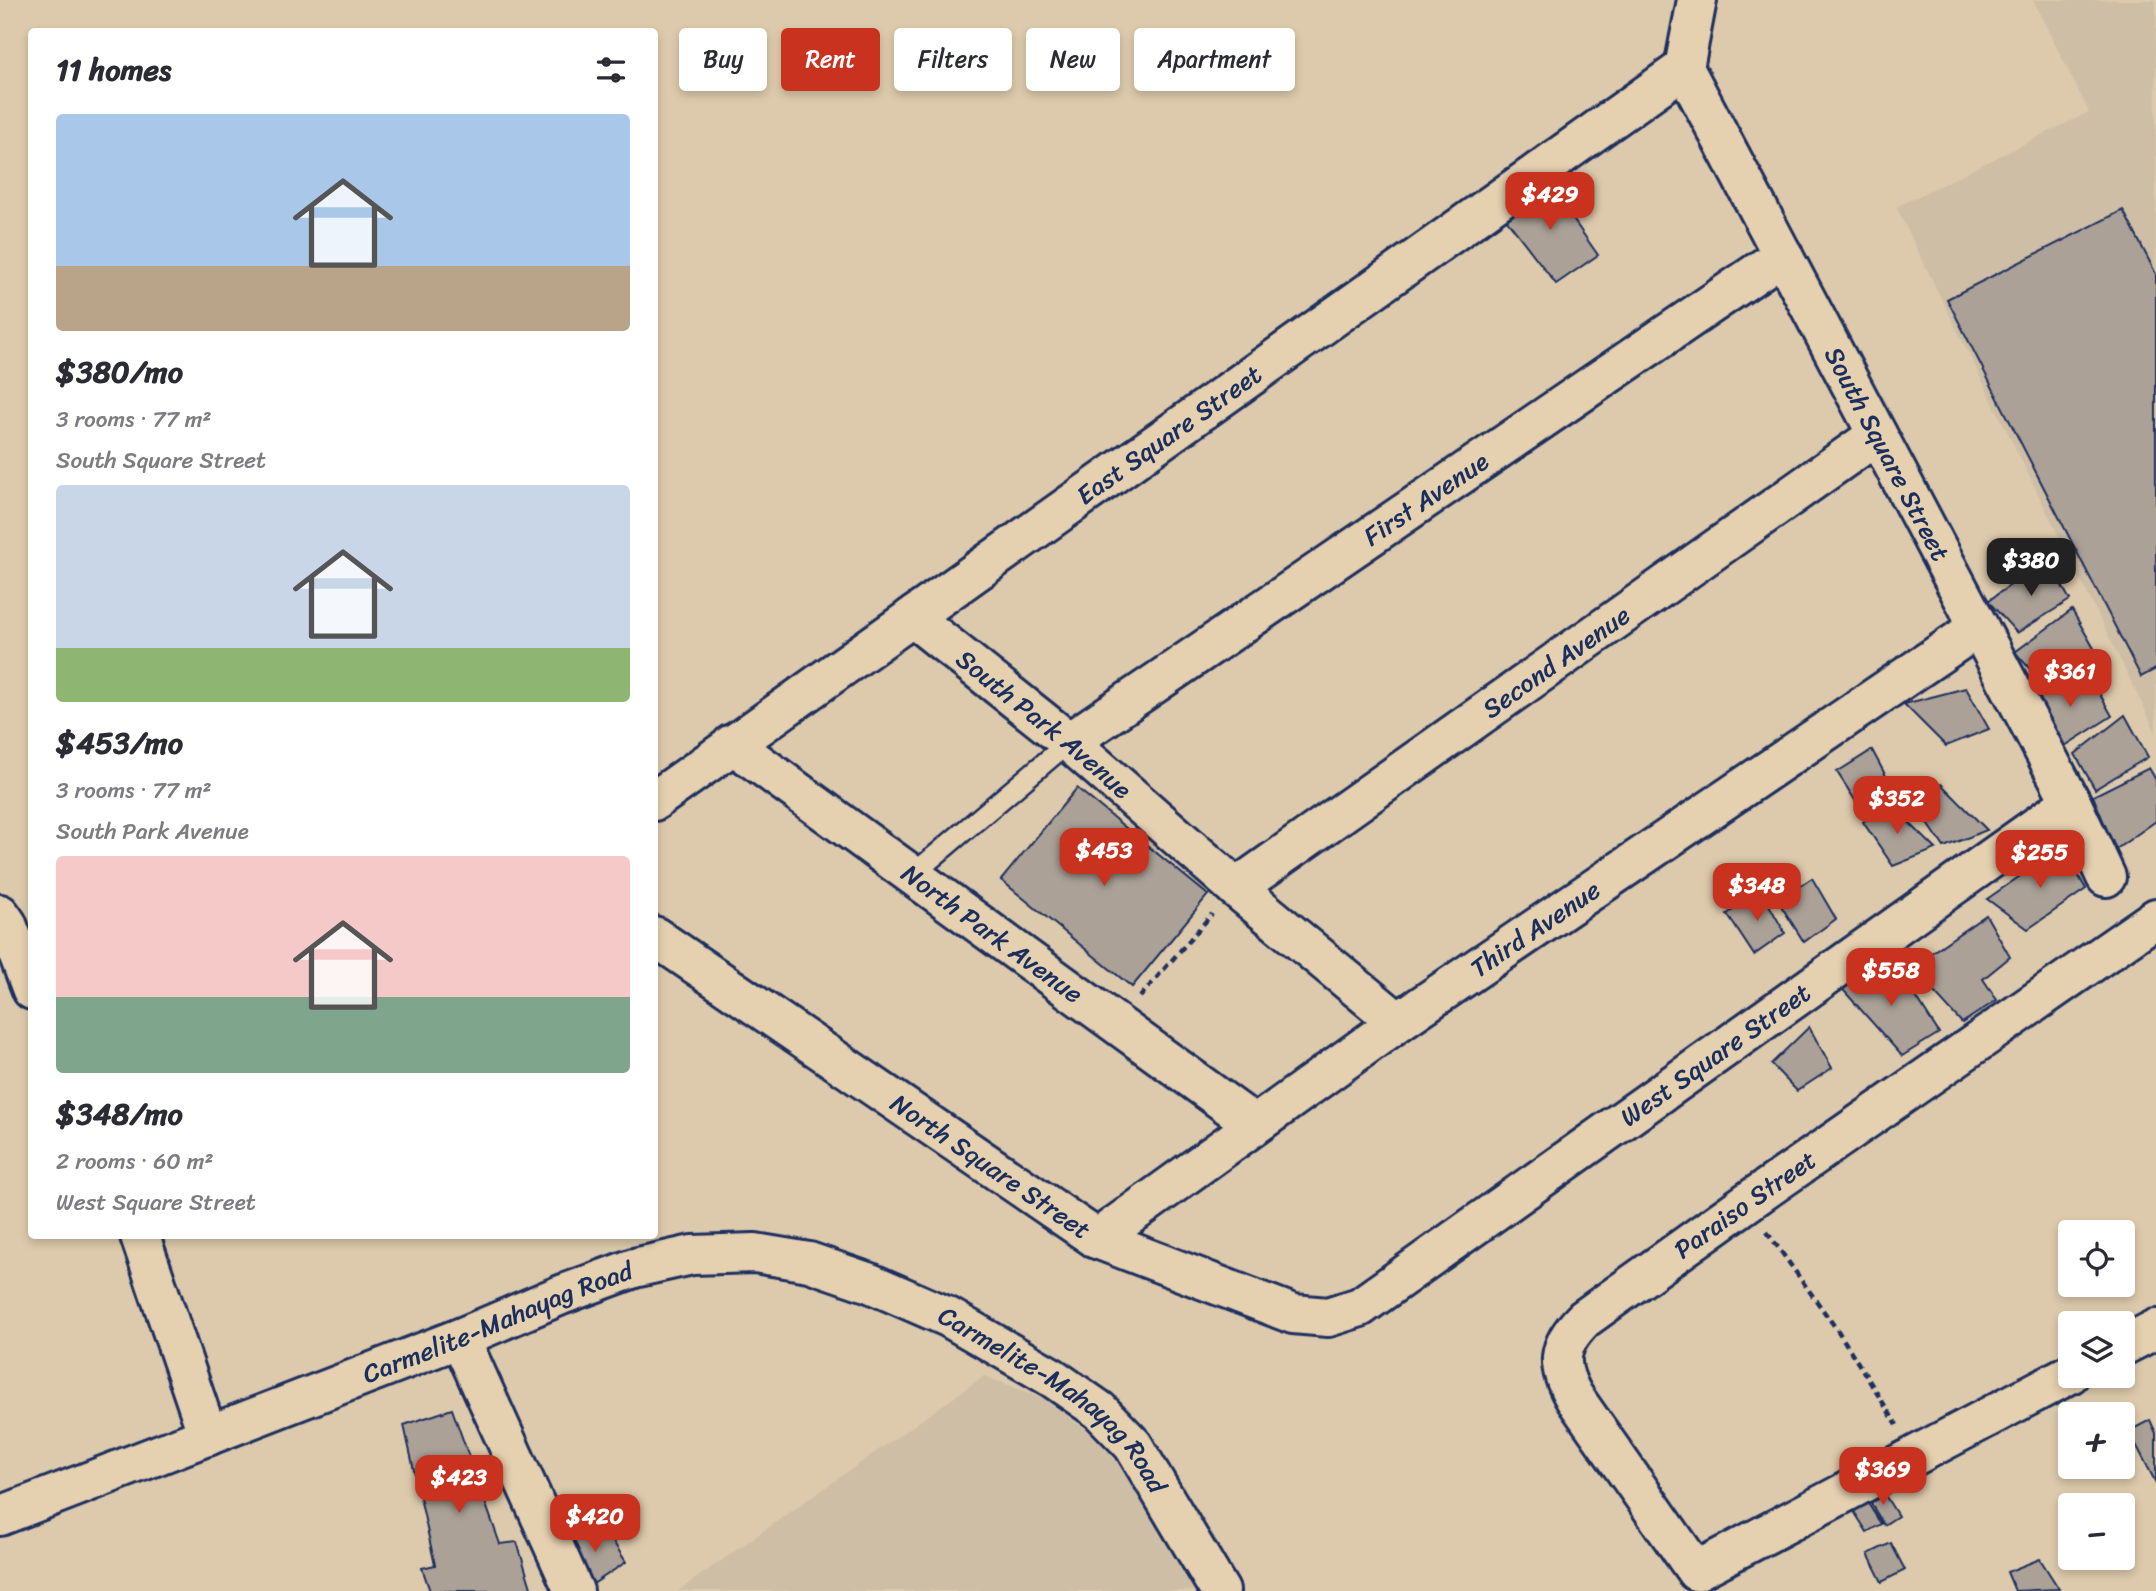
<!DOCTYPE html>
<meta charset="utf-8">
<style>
body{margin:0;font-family:Sriracha,sans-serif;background:#f7f7f7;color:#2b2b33;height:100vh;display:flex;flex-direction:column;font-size:26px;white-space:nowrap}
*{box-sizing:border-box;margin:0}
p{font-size:23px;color:#7c7c81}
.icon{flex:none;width:38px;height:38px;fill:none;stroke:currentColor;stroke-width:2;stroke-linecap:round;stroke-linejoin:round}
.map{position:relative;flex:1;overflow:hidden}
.panel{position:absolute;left:28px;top:28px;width:630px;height:1211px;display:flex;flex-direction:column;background:#fff;border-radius:7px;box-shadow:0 4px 10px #0003}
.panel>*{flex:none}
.guide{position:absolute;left:679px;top:28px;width:665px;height:63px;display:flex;gap:14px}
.tools{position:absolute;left:2058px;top:1220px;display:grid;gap:14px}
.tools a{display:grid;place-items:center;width:77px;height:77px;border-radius:7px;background:#fff;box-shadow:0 4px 10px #0003;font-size:35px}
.price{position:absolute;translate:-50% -60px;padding:0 16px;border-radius:14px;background:#c8321e;color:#fff;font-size:23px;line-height:46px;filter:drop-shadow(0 2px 4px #0008)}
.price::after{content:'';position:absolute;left:50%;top:42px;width:21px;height:16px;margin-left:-10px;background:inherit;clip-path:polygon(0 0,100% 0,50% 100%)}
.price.on{background:#222;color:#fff}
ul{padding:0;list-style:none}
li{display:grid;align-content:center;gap:14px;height:371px;padding:0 28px}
li span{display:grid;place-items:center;height:217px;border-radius:7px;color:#555}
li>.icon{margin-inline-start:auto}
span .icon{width:126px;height:126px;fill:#fffc;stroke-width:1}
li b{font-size:30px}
h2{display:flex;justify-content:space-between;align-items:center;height:84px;padding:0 28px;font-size:30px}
.chip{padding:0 24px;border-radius:7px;background:#fff;box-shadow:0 4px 10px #0003;font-size:24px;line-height:63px}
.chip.on{background:#c8321e;color:#fff}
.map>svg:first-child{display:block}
.built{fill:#cebea6}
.building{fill:#aba197;stroke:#1b2f5e;stroke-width:2}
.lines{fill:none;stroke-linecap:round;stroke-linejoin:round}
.service-casing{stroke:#1b2f5e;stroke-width:24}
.minor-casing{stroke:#1b2f5e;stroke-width:44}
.path{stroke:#1b2f5e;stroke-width:4.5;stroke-dasharray:7 5;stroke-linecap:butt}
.service{stroke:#e5d0af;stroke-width:19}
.minor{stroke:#e5d0af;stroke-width:38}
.labels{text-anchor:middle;stroke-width:6;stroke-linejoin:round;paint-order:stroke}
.street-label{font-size:26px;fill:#1b2f5e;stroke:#e5d0af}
</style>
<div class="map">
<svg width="2156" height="1591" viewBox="0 0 2156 1591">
<rect width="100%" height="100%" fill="#ddcaac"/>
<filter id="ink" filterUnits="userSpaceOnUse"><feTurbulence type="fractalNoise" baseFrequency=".0143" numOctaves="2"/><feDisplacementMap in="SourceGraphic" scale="14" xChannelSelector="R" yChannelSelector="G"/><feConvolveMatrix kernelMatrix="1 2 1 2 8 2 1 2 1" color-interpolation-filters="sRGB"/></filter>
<g filter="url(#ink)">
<path class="built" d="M2033 0H2156V732L1896 207 2089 112Z
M984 1376 1043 1398 1091 1433 1137 1484 1200 1591H678Z"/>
<path class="building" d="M1546 181 1598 255 1556 284 1500 211Z
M2123 210 2156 274V669L2141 677 1947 299Z
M2047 559 2070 600 2017 633 1988 601Z
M2072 610 2096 652 2043 684 2015 652Z
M2089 675 2112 716 2060 749 2027 693Z
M1966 688 1989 729 1946 746 1904 704Z
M2125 715 2148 757 2095 789 2075 754Z
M1872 750 1894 791 1864 814 1837 772Z
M2149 768 2156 780V821L2115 850 2093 796Z
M1941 784 1987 830 1944 847 1914 803Z
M1077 788 1208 895 1132 987 1001 880Z
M1889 803 1936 849 1893 866 1863 822Z
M2062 847 2086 889 2028 929 1987 899Z
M1812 878 1836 919 1804 942 1778 901Z
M1761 891 1785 933 1754 955 1727 914Z
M1986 915 2010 957 1983 979 1997 1000 1962 1023 1911 967Z
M1856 965 1870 983 1897 967 1939 1033 1902 1056 1838 984Z
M1809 1027 1832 1068 1797 1091 1771 1064Z
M452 1409 500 1544 517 1542 532 1591H430L422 1568 435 1565 404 1425Z
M2150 1420 2156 1433V1483L2129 1431Z
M1881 1489 1898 1516 1884 1525 1867 1497Z
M1864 1497 1881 1524 1867 1532 1850 1505Z
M600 1521 626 1562 590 1586 564 1545Z
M1891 1543 1905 1570 1882 1582 1868 1554Z
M2040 1559 2059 1589 2015 1591 2007 1572Z"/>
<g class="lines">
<g class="service-casing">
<path id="service" d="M912 875 1069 742"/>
</g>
<g class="minor-casing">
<g id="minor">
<path id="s1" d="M1684 68 2071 802 2106 877"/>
<path d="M1684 68 1697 0"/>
<path id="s2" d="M912 617 1069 742 1236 888 1398 1022"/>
<path id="s3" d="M1069 742 1783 255"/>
<path id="s4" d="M732 744 1254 1124"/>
<path id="s5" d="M654 801 1684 68"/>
<path id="s6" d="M1236 888 1877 435"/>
<path d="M0 914 7 924 32 990"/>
<path id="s7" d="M654 936 1097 1239 1293 1314 1328 1317 1360 1307 2071 802"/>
<path d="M140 1236 208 1436"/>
<path id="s8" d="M1097 1239 1398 1022 1979 627"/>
<path d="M460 1338 574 1591"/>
<path d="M2123 1346 2156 1329"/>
<path id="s9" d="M2070 1374 1696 1571 1574 1397C1556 1365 1557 1346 1584 1319L1746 1203 2156 918"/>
<path id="s10" d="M0 1516 460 1338 561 1295 634 1268 692 1255 755 1253 809 1262 870 1283 948 1317 1053 1378 1099 1410 1133 1445 1220 1591"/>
</g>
</g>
<path class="path" d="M1140 997 1212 914
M1767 1232 1838 1331 1897 1425"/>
<use href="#service" class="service"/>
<use href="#minor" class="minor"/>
</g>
</g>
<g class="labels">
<g class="street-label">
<text dy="9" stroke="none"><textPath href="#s5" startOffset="632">East Square Street</textPath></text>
<text dy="9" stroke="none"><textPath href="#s1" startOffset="436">South Square Street</textPath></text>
<text dy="9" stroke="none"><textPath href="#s3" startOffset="432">First Avenue</textPath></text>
<text dy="9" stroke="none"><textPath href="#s6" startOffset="392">Second Avenue</textPath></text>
<text dy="9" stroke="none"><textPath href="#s2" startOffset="170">South Park Avenue</textPath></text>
<text dy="9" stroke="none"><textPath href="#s8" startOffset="537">Third Avenue</textPath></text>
<text dy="9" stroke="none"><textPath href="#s4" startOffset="322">North Park Avenue</textPath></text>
<text dy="9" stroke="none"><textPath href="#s7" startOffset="1251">West Square Street</textPath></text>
<text dy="9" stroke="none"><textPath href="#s7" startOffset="408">North Square Street</textPath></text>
<text dy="9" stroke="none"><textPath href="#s9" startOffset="920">Paraiso Street</textPath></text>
<text dy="9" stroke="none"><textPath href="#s10" startOffset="534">Carmelite-Mahayag Road</textPath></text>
<text dy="9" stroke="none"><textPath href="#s10" startOffset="1143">Carmelite-Mahayag Road</textPath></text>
</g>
</g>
</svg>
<div class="tools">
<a><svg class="icon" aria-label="locate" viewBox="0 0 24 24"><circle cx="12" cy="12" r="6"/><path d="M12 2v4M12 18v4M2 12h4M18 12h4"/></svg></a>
<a><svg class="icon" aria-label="layers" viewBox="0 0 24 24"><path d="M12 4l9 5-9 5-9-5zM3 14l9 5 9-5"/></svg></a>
<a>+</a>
<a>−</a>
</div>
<b class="price" style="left:1550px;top:232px">$429</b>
<b class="price on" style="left:2031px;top:598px">$380</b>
<b class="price" style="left:2070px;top:709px">$361</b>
<b class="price" style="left:1897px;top:836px">$352</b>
<b class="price" style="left:1104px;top:888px">$453</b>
<b class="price" style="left:2040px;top:890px">$255</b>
<b class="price" style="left:1757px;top:923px">$348</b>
<b class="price" style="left:1891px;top:1008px">$558</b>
<b class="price" style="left:1883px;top:1507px">$369</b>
<b class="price" style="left:459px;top:1515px">$423</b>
<b class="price" style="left:595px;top:1554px">$420</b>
<div class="guide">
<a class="chip">Buy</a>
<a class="chip on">Rent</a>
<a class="chip">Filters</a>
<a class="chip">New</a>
<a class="chip">Apartment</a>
</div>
<section class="panel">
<h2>11 homes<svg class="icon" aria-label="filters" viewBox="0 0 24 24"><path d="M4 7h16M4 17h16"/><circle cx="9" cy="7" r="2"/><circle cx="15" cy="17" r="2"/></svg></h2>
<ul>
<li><span style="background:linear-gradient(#a9c7e8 70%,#b9a48a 0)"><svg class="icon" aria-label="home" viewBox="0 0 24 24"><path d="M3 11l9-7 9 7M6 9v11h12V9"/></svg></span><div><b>$380/mo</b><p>3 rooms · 77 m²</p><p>South Square Street</p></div></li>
<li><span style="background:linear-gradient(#c9d6e8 75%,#8fb573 0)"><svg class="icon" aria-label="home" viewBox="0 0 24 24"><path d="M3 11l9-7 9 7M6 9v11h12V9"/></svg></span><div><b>$453/mo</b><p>3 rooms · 77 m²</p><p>South Park Avenue</p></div></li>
<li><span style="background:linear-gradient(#f6c9c9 65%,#7fa58c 0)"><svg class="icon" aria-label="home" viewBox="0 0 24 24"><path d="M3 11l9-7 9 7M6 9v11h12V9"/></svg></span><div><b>$348/mo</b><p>2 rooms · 60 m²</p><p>West Square Street</p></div></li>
</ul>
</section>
</div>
